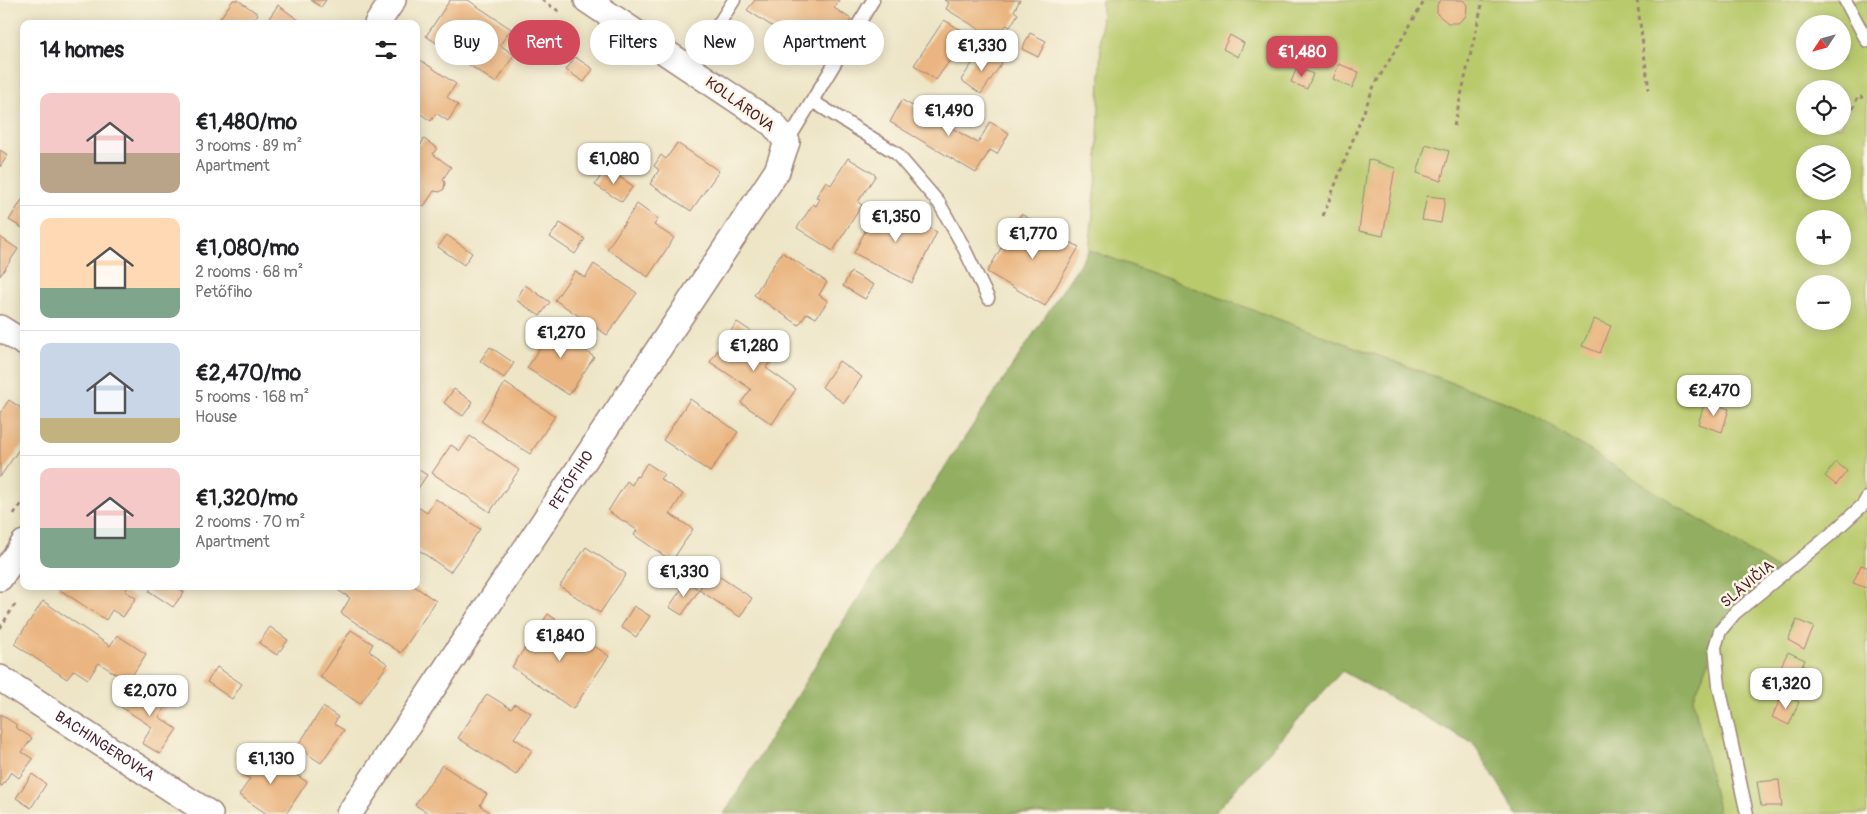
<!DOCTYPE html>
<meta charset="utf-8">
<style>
body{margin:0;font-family:Pangolin,sans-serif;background:#f2f2f2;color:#202124;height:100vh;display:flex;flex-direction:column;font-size:19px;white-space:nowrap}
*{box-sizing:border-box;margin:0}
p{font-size:16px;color:#757577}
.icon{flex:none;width:28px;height:28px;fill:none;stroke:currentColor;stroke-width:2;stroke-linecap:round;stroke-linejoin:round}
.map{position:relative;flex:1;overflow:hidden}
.side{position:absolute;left:20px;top:20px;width:400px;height:570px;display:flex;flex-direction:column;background:#fff;border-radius:10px;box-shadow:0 2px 12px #0003}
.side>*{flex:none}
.guide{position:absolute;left:435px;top:20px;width:475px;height:45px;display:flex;gap:10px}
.needle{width:32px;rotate:234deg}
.tools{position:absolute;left:1796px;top:15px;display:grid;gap:10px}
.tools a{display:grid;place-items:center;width:55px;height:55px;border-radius:50%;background:#fff;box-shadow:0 2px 12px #0003;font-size:25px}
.price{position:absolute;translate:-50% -42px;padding:0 11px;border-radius:10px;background:#fff;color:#222;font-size:16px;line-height:32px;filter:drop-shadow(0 1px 2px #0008)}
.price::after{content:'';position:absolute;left:50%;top:30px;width:15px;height:11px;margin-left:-8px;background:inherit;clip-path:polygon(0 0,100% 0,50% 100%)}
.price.selected{background:#d1495b;color:#fff}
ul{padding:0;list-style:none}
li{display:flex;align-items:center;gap:15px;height:125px;padding:0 20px}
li+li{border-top:1px solid #e0e0e0}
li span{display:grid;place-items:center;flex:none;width:140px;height:100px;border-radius:10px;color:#555}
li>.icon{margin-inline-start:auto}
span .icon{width:60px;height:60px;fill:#fffc;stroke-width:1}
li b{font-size:21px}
h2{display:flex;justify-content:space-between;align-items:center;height:60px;padding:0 20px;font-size:21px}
.pill{padding:0 18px;border-radius:22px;background:#fff;box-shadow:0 2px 12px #0003;font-size:18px;line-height:45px}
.pill.selected{background:#d1495b;color:#fff}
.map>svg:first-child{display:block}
.green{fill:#b9ca6d;stroke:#82744c;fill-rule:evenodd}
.forest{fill:#92ae60;stroke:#6e6646}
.building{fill:#eab580}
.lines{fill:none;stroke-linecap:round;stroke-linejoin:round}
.lane-casing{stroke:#9c8278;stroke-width:15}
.street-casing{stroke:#9c8278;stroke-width:28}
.path{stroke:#9c8278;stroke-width:3;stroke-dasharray:4 4;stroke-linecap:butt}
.lane{stroke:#fff;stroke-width:12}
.street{stroke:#fff;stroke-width:25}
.labels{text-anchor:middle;stroke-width:5;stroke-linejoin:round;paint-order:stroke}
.street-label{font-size:15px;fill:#4a1f2b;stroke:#fcf5e5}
</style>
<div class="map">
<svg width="1867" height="814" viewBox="0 0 1867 814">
<rect width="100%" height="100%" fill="#fcf5e5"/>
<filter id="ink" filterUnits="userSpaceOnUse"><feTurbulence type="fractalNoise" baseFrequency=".02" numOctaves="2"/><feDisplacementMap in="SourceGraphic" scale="10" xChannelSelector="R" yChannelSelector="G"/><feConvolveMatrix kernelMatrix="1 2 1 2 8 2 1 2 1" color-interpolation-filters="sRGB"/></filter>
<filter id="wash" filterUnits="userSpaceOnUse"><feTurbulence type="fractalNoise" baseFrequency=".0096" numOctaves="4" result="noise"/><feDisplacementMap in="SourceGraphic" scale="20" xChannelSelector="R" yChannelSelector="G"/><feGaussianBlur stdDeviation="1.12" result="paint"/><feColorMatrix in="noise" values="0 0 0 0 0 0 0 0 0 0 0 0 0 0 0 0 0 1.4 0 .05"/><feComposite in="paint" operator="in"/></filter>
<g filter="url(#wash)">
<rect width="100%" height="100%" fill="#ede5c6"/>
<path class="green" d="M1102 0H1867V814H1719L1692 699 1723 629 1524 409 1089 250 1097 176ZM1805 24H1842V61H1805ZM1805 89H1842V126H1805ZM1805 154H1842V191H1805ZM1805 219H1842V256H1805ZM1805 284H1842V321H1805Z"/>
<path class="forest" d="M1089 250 1524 409 1785 574 1723 629 1693 699 1719 814H1517L1474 744 1342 671 1213 814H724L832 638Z"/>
<g id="blocks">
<path class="building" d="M233 0H238L258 14 252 22 255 24H216Z
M311 0H326L321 7Z
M450 0H468L511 29 500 45 514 55 496 83 426 36Z
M755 0H839L834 8 851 19 825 60 747 10Z
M944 0H1020L1014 11 1018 14 1010 27 1006 25 997 40 946 9 949 3Z
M1440 0H1463L1467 5 1466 16 1458 23H1448L1437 14V5Z
M278 5 304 24H265Z
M944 20 968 34 936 80 914 65Z
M1030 33 1046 41 1038 57 1022 49Z
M1230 35 1244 43 1238 57 1223 49Z
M982 49 1002 63 981 94 961 80Z
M416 57 456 84 447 97 458 105 448 121 436 113 431 121 416 111Z
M575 57 593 69 584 82 566 70Z
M1339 64 1359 72 1352 88 1333 79Z
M1297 67 1313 74 1307 89 1291 82Z
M902 100 978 143 990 122 1009 133 997 154 990 150 976 173 890 122Z
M424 139 437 148 433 154 451 167 443 179 445 183 444 189 440 192 434 191 424 206 416 201V143L420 146Z
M677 143 719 171 691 211 650 184 659 170 654 166 661 155 666 159Z
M1426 144 1449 151 1441 181 1417 173Z
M0 150 8 155 0 167Z
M848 158 876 175 858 202 862 205 833 251 797 228 813 204 816 206 820 199 816 197 826 181 831 185Z
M1368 159 1395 168 1383 236 1359 231Z
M606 168 633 186 622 202 595 185Z
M1427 196 1445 198 1441 223 1422 220Z
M24 197V229L9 220Z
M880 202 937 232 912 283 854 253Z
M637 204 658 219 654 225 674 238 648 277 607 249Z
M1021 214 1079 247 1045 306 987 272Z
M560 223 585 239 575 254 550 237Z
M447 235 472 253 464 265 438 247Z
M0 237 18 249 0 276Z
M782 252 827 282 819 295 828 301 816 318 807 313 799 325 754 295Z
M594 264 637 293 607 335 555 300 575 271 585 278Z
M851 272 874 285 865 299 843 286Z
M525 285 550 302 540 316 516 300Z
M1594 319 1611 326 1600 353 1582 346Z
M737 322 778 349 766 368 796 389 772 424 741 403 751 389 710 362Z
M558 323 579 337 575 343 594 357 569 395 527 368 546 339 542 336 548 326 553 330Z
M490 347 514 363 504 378 480 361Z
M839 361 862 377 844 403 822 387Z
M505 383 555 416 530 454 481 421Z
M454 389 473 402 463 416 444 403Z
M690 399 738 432 710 472 663 440Z
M9 400 24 410V442L0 477V413Z
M1705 401 1729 409 1722 432 1698 424Z
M470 436 519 470 490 512 432 473 451 445 460 451Z
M1836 462 1847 471 1836 485 1825 476Z
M647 463 664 474 660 479 683 494 670 514 693 529 672 561 634 535 637 530 608 511 627 481 632 485 636 476 638 477Z
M416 468 427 475 417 490 416 489Z
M436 499 480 529 450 572 416 548V510L418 507 427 513Z
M586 547 626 574 600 613 560 586Z
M1861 565 1867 567V588L1853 583Z
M711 571 752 598 740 617 699 590Z
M687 581 699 590 682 615 669 607Z
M58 586H129L125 591 136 598 123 617 112 610 106 620 57 588Z
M153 586H175L184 592 173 607 149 591Z
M338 586H414L436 601 401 653 341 613 350 598 336 589Z
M43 601 110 646 117 635 146 654 128 682 99 663 88 679 74 670 67 679 14 644Z
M634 606 650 616 636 637 621 627Z
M548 614 609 656 573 709 512 667Z
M1797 620 1814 627 1804 649 1788 640Z
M270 627 288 640 277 655 259 643Z
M351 630 373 644 369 651 388 664 360 704 320 677Z
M1788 652 1805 660 1795 682 1777 674Z
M217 667 242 684 232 699 207 682Z
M137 683 168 704 159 717 177 729 160 754 142 743 152 727 121 707Z
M487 694 511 709 515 704 531 713 514 738 532 750 516 775 458 738Z
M1782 695 1799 702 1789 725 1772 717Z
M323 707 338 717 334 724 344 730 321 763 297 747Z
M0 714 17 725 15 727 32 738 22 752 33 759 19 778 11 772 2 786 0 785Z
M257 749 307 782 286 814H267L239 795 250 779 242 774Z
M442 765 487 794 480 805 490 813 489 814H430L415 805Z
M32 774 46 784 31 808 16 798Z
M1779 780 1782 806H1761L1757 782Z"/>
</g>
</g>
<g filter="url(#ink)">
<use href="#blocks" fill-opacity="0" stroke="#9c8278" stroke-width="1"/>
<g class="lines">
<g class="lane-casing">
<path id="lane" d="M1845 0 1867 41
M690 69 734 0
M812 101 873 0
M787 142 812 101 896 153 939 203 962 244 988 298
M1747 814 1719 686 1715 647 1720 631 1735 613 1830 535 1863 505 1867 498"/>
</g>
<g class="street-casing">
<g id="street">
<path d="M377 24 393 0"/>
<path d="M0 328 24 343"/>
<path d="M0 578 24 543"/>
<path id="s1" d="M0 678 210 814"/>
<path id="s2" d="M349 814 777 171 787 142 773 124 587 0"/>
</g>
</g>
<path class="path" d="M542 0 560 12
M1637 0 1649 90
M1853 109 1858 96 1867 99
M1454 126 1483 0
M1323 216 1374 86 1425 0
M14 514 24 500
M0 628 16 603"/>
<use href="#lane" class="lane"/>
<use href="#street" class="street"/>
</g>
</g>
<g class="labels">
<g class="street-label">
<text transform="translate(740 104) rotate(36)" y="5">KOLLÁROVA</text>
<text dy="5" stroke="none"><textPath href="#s2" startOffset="401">PETŐFIHO</textPath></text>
<text transform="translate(1747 584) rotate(-40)" y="5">SLÁVIČIA</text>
<text dy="5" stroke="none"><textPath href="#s1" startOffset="125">BACHINGEROVKA</textPath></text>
</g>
</g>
</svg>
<div class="tools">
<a><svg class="needle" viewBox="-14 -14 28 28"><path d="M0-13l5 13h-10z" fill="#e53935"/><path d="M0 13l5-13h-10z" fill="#757577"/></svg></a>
<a><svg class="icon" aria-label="locate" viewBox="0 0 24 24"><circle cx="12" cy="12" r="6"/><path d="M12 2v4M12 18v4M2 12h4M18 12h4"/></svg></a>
<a><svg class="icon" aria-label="layers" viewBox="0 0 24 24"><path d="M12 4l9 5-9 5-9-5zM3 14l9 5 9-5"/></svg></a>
<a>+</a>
<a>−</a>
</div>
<b class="price" style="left:982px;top:72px">€1,330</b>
<b class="price selected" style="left:1302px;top:78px">€1,480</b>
<b class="price" style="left:949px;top:137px">€1,490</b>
<b class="price" style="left:614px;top:185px">€1,080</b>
<b class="price" style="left:896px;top:243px">€1,350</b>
<b class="price" style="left:1033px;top:260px">€1,770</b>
<b class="price" style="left:561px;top:359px">€1,270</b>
<b class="price" style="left:754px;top:372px">€1,280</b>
<b class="price" style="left:1714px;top:417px">€2,470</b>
<b class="price" style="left:684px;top:598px">€1,330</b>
<b class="price" style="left:560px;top:662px">€1,840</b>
<b class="price" style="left:1786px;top:710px">€1,320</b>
<b class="price" style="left:150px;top:717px">€2,070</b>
<b class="price" style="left:271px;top:785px">€1,130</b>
<div class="guide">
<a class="pill">Buy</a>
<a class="pill selected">Rent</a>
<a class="pill">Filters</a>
<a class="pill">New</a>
<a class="pill">Apartment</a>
</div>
<section class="side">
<h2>14 homes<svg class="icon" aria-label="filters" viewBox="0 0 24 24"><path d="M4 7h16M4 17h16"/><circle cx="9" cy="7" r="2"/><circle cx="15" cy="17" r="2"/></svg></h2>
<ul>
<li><span style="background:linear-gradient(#f6c9c9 60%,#b9a48a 0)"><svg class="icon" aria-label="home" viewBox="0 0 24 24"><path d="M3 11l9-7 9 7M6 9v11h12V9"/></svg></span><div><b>€1,480/mo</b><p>3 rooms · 89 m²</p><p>Apartment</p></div></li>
<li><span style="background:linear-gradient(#ffd9b3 70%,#7fa58c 0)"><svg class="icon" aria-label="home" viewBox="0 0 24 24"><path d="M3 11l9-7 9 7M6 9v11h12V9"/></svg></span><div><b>€1,080/mo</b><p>2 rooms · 68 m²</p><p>Petőfiho</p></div></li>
<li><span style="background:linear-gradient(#c9d6e8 75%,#c2b280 0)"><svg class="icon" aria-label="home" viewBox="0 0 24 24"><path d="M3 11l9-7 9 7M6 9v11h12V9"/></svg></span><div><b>€2,470/mo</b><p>5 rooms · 168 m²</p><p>House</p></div></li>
<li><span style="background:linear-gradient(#f6c9c9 60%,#7fa58c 0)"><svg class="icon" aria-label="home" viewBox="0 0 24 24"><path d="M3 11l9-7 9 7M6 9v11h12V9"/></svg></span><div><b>€1,320/mo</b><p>2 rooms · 70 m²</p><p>Apartment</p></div></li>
</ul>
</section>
</div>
